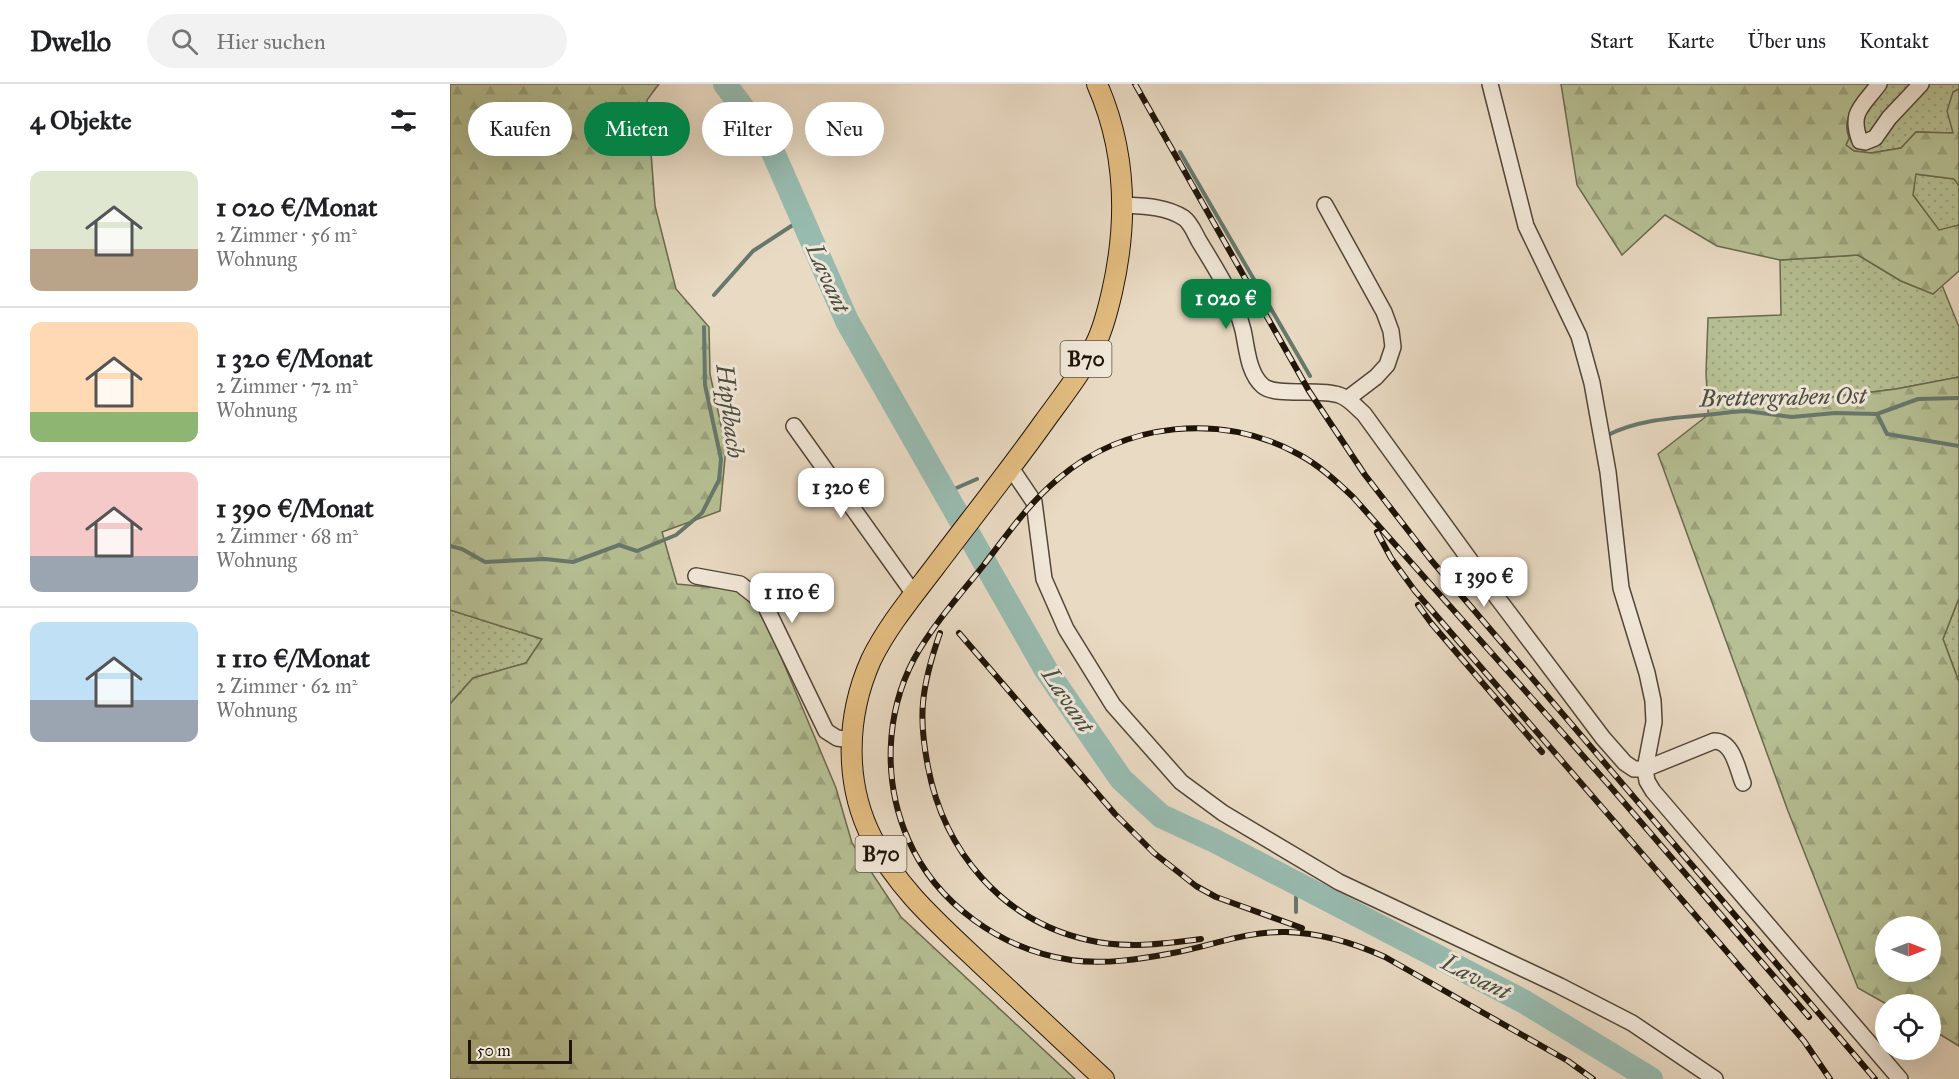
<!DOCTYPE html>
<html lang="de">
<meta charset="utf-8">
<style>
body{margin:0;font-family:"IM FELL Great Primer",serif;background:#f2f2f2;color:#202124;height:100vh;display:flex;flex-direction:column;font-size:22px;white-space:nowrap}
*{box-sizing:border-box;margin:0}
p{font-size:20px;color:#757577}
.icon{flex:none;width:33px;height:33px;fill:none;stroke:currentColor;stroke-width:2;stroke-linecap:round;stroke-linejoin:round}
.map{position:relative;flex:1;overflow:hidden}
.side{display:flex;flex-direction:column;background:#fff;width:450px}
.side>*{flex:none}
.top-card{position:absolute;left:18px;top:18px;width:570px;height:54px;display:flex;gap:12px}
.needle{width:39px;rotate:90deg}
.fabs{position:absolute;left:1425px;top:832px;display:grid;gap:12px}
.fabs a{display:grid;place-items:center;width:66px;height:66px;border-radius:50%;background:#fff;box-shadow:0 6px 24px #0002;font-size:30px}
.scale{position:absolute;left:18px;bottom:15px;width:104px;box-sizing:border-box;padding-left:6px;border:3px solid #1e1408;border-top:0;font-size:16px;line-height:21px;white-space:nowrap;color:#1e1408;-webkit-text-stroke:4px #f1e7d8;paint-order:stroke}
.price{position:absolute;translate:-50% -51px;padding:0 14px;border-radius:12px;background:#fff;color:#222;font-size:20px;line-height:39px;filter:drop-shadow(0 2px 3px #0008)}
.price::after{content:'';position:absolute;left:50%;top:36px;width:18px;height:14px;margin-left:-9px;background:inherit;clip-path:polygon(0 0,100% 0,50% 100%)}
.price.selected{background:#0b8043;color:#fff}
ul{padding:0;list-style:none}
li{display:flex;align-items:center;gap:18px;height:150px;padding:0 30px}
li+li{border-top:2px solid #e0e0e0}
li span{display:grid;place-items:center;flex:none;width:168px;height:120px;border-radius:12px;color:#555}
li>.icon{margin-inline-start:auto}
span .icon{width:72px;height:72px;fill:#fffc;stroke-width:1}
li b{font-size:26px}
h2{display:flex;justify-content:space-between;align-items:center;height:72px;padding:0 30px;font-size:26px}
.tag{padding:0 21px;border-radius:27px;background:#fff;box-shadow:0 6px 24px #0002;font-size:21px;line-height:54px}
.tag.selected{background:#0b8043;color:#fff}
header{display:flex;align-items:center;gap:36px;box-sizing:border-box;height:84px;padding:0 30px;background:#fff;border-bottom:2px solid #e0e0e0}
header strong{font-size:28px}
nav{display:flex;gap:33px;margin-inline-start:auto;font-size:21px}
.search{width:420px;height:54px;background:#f2f2f2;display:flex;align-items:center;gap:15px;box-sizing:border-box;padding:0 21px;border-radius:33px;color:#757577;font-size:22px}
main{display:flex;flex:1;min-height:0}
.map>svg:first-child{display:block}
.grass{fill:url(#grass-dots);stroke:#6a6a4e;stroke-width:1.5}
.forest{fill:url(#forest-firs);stroke:#6a6a4e;stroke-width:1.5;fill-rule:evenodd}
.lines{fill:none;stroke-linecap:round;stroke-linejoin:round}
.stream{stroke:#67786d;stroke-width:4}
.river{stroke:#98bbb0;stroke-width:24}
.minor-casing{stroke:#514637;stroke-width:18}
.major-casing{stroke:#1e1408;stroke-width:22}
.minor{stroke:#f1e7d8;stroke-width:15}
.major{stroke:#e4bd82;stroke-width:20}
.rail-casing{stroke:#1e1408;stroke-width:6}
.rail{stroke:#f1e7d8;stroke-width:4;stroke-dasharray:11;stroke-linecap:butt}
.labels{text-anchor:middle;stroke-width:6;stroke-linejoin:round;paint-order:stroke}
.shield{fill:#f1e7d8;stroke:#5d5346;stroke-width:1.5}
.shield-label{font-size:21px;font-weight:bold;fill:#1e1408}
.water-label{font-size:24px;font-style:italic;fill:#494e43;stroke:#f1e7d8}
</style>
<header>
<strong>Dwello</strong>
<div class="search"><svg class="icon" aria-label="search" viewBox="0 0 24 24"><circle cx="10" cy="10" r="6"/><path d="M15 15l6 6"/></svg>Hier suchen</div>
<nav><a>Start</a><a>Karte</a><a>Über uns</a><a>Kontakt</a></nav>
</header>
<main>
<section class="side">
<h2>4 Objekte<svg class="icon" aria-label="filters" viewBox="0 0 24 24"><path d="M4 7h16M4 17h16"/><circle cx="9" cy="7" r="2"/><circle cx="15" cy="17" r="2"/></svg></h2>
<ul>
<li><span style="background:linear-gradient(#dfe7d0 65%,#b9a48a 0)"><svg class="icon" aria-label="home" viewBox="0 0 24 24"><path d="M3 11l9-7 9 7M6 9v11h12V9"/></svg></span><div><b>1 020 €/Monat</b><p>2 Zimmer · 56 m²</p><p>Wohnung</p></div></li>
<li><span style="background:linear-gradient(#ffd9b3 75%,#8fb573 0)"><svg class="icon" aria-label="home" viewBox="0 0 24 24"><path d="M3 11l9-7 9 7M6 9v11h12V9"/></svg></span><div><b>1 320 €/Monat</b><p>2 Zimmer · 72 m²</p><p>Wohnung</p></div></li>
<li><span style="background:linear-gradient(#f6c9c9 70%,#9aa5b1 0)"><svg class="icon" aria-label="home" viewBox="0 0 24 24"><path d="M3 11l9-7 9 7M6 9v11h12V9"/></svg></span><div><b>1 390 €/Monat</b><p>2 Zimmer · 68 m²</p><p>Wohnung</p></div></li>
<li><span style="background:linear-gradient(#bfe0f5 65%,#9aa5b1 0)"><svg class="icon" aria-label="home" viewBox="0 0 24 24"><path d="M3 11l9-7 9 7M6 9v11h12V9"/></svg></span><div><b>1 110 €/Monat</b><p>2 Zimmer · 62 m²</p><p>Wohnung</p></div></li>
</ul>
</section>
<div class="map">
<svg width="1509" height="995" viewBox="0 0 1509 995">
<defs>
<pattern id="grass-dots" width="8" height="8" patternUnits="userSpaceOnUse" patternTransform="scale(1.5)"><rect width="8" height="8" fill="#b6c094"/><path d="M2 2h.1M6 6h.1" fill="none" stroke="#9ca47e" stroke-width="1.8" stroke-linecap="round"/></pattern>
<pattern id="forest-firs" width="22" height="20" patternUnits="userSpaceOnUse" patternTransform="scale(1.5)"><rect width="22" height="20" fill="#b6c094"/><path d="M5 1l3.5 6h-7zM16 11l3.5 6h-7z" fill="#9ca47e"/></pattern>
</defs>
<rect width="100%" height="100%" fill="#e9dac3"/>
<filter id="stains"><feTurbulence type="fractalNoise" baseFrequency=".00333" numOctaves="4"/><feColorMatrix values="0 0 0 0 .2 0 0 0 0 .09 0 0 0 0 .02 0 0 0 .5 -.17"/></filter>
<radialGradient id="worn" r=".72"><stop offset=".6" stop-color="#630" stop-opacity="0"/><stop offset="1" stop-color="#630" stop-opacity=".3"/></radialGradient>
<path class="grass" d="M1422 0H1509V5L1503 8V49L1466 48 1451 64 1421 69 1404 67 1396 61 1399 54C1390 31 1409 18 1422 0Z
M1465 90 1505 95 1509 102V141L1489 147 1463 111Z
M1408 171 1451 197 1483 210 1492 201 1509 243V293L1446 305 1316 321 1279 309 1258 324 1256 289 1258 234 1331 231 1330 176Z
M1509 514V598L1493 555Z
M0 526 10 529 92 555 76 579 23 594 0 620Z"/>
<path class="forest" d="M0 0H209L197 16 205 122 226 205 259 243 260 290 276 364 270 427 212 448 227 500 290 506 311 525 386 704 402 759 451 833 625 995H0V620L23 594 76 579 92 555 0 526Z
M1111 0H1422C1409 18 1390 32 1399 54L1396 61 1404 67 1421 69 1451 64 1466 48 1503 49 1497 27 1503 8 1509 5V102L1504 95 1466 90 1463 111 1489 146 1509 141V187L1483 210 1451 197 1408 171 1330 176 1267 162 1215 131 1172 171 1127 101Z
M1509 293V514L1493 555 1509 598V962L1481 945 1480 921H1438L1408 904 1338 727 1208 370 1258 331V324L1279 309 1317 321 1446 305ZM1436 843H1480V888H1436Z"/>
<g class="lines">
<path class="stream" d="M730 68 860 292
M264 211 303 167 352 135
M1427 330 1437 350 1509 362
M1158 351C1195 332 1241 334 1282 328L1296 327 1342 333 1385 329 1427 330 1468 315 1509 314
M495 409 527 395
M0 462 12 465 35 478 95 475 123 478 169 461 187 467 226 451 252 429 269 396 271 375 255 301 254 243
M846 799V828"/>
<path class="river" d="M275 0 319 59 397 237 596 586 671 695 711 732 765 757 1073 917 1201 995"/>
<g class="minor-casing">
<path id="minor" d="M1040 0 1076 142 1129 252 1142 299 1158 388 1171 504 1197 589 1203 617 1204 638 1195 685 1197 697 1203 707 1450 995
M1429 0C1412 23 1399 28 1410 57L1415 58 1425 54 1439 34 1471 0
M672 121C693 122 716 122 734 134 741 139 745 150 749 157 766 185 785 214 793 246 797 264 798 289 813 302 827 313 868 304 889 311 899 314 906 323 914 330L1046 512 1153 654 1175 679 1184 685H1195L1264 657C1283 657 1287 684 1293 699
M875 121 934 228 941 247 943 263 937 281 926 293 897 315
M344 342 464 510
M561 384 584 418 594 495 616 545 663 621 731 698 773 729 889 798 1110 902 1182 939 1265 995
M246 492 290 500 314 519 376 647 387 654 402 656"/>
</g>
<g class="major-casing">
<path id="major" d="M647 0C676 66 678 138 662 208 658 225 654 243 646 259 633 287 612 313 594 338 559 387 521 435 484 484 462 513 437 543 421 576 396 632 394 699 422 754 447 804 489 840 529 878 571 917 612 956 654 995"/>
</g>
<use href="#minor" class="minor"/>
<use href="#major" class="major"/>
<g class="rail-casing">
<path id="rail" d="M685 0 859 307 915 391 981 476 1425 995
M927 448 941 474 965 507 1354 957 1380 995
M968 521 981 539 1092 668
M490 549C482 572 475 595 473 619 471 640 474 662 478 683 494 767 552 837 638 856 675 865 713 860 751 855
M509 549 665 730 704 769 746 802 766 813 852 844
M1143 995 1118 977 935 873C904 859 871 849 836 848 796 847 761 862 723 869 691 875 654 881 621 876 552 866 486 820 458 755 433 698 435 630 464 575 482 542 509 512 533 482 556 452 578 420 608 395 674 338 772 328 848 370 869 381 886 397 903 413L1158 700 1359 933"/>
</g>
<use href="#rail" class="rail"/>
</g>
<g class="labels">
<g class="shield">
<rect x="610.5" y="257" width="51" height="36" rx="4.5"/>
<rect x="405.5" y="752" width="51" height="36" rx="4.5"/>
</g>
<g class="shield-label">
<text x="636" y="282">B70</text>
<text x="431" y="777">B70</text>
</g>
<g class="water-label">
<text transform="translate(378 194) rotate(66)" y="8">Lavant</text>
<text transform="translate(1333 313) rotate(-1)" y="8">Brettergraben Ost</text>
<text transform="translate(280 327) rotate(83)" y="8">Hipflbach</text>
<text transform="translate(618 616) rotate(56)" y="8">Lavant</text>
<text transform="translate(1026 893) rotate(27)" y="8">Lavant</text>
</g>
</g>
<rect width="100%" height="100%" filter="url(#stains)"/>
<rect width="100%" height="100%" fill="url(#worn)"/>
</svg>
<div class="fabs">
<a><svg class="needle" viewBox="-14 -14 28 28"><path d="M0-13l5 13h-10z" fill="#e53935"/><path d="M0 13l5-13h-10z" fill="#757577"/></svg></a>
<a><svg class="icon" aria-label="locate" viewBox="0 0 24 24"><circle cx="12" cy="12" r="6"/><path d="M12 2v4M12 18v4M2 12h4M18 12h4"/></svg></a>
</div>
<div class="scale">50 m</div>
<b class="price selected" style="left:776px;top:246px">1 020 €</b>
<b class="price" style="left:391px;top:435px">1 320 €</b>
<b class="price" style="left:1034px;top:524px">1 390 €</b>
<b class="price" style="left:342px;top:540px">1 110 €</b>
<div class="top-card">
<a class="tag">Kaufen</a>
<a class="tag selected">Mieten</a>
<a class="tag">Filter</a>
<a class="tag">Neu</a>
</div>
</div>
</main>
